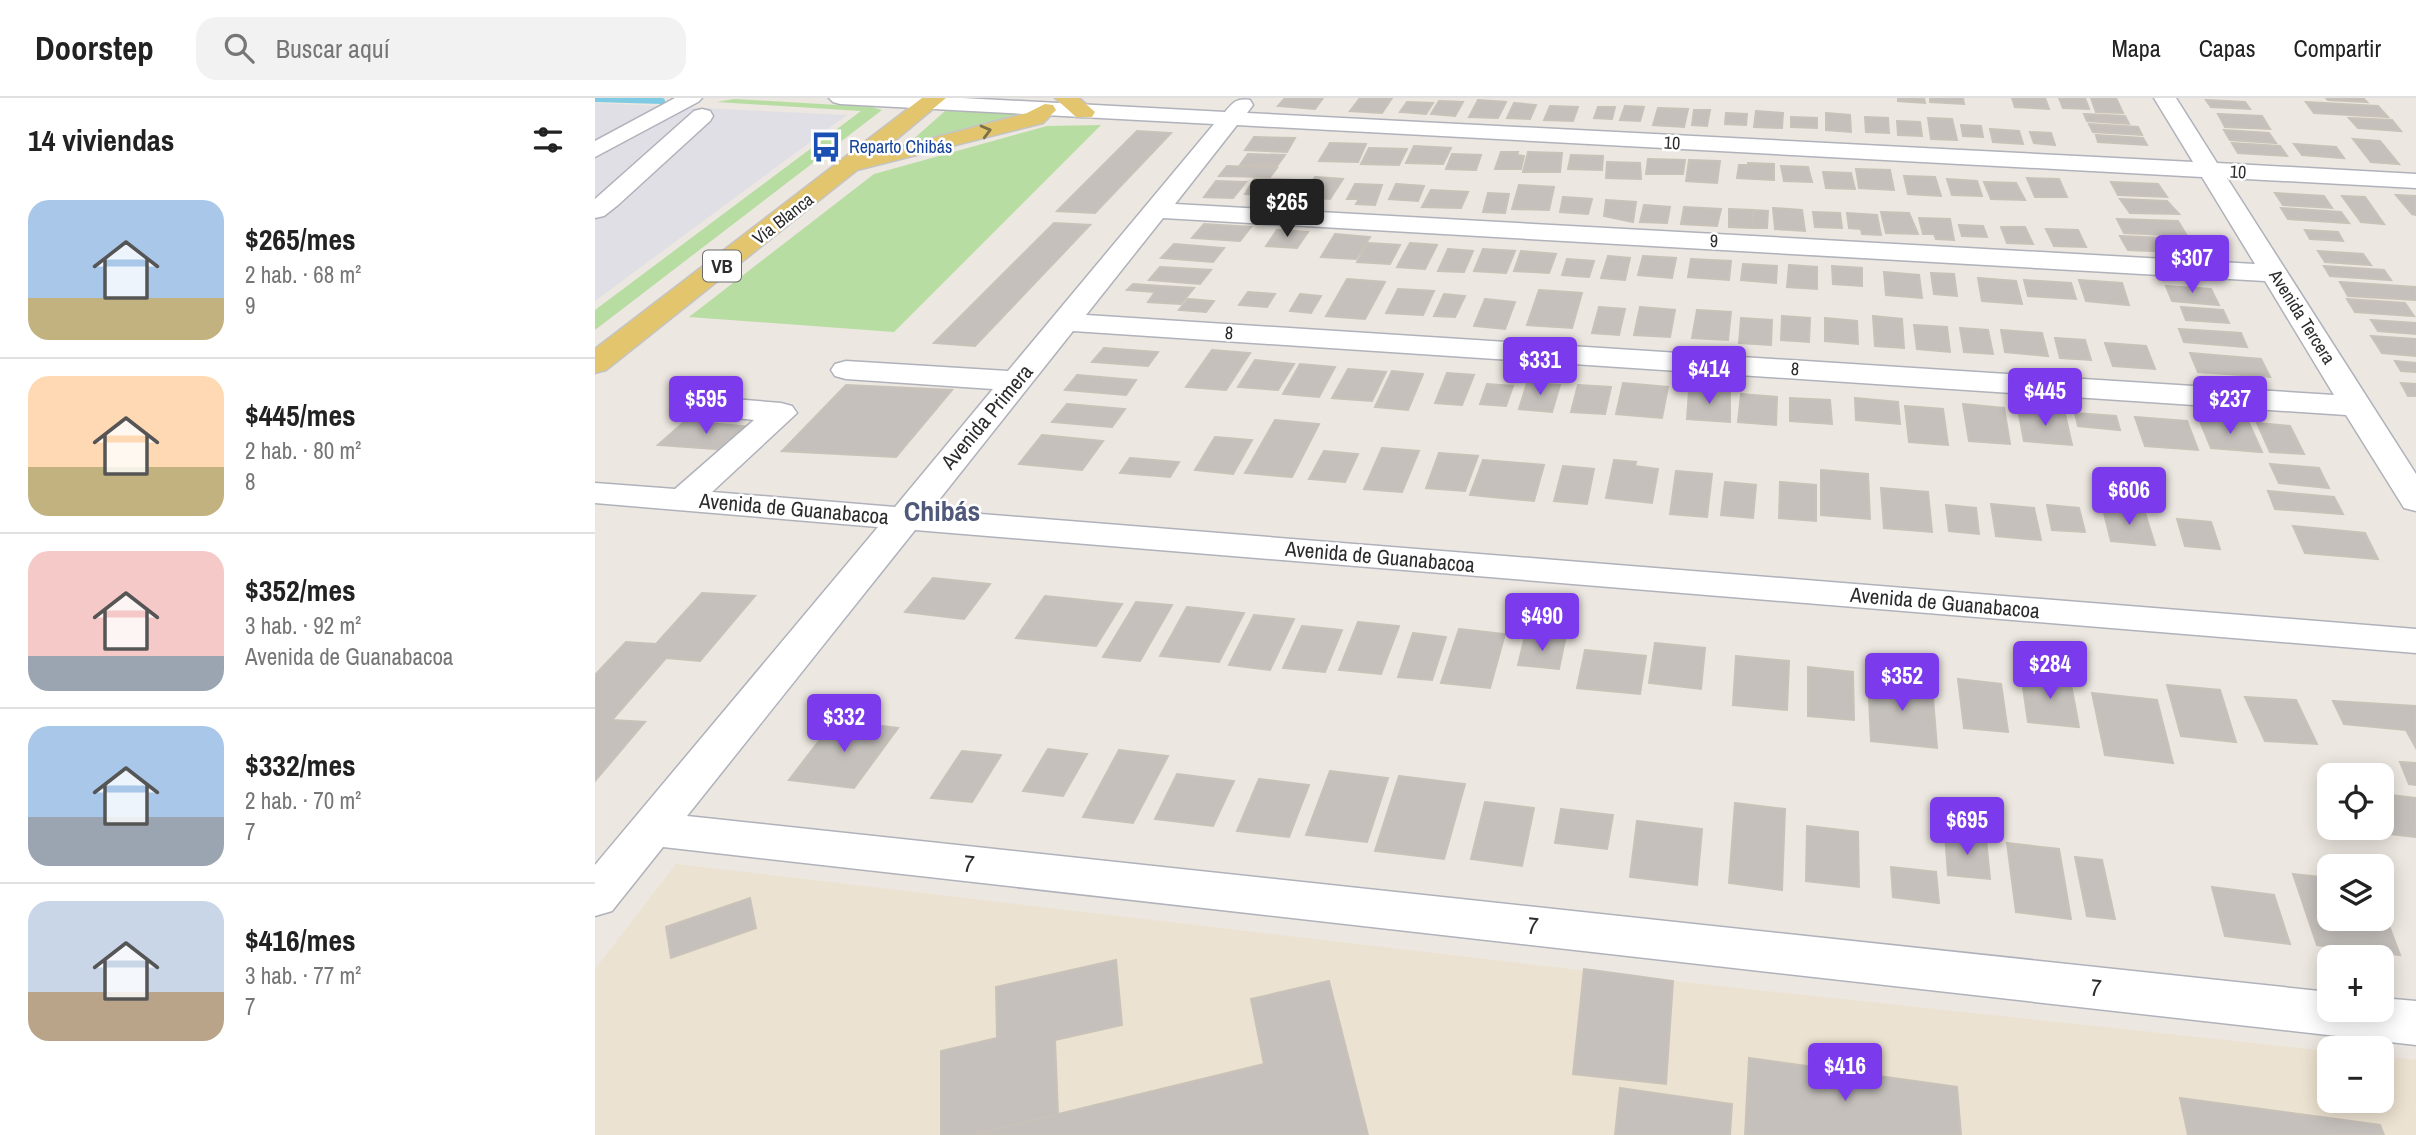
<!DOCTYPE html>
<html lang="es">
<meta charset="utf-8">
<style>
body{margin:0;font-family:"Archivo Narrow",sans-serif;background:#f2f2f2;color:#222;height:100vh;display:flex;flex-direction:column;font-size:26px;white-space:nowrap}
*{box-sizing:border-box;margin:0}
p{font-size:23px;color:#767676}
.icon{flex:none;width:38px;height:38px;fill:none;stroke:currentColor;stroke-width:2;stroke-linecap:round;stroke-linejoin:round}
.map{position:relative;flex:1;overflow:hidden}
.side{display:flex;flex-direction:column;background:#fff;width:595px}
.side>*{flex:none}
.buttons{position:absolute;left:1722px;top:665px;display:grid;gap:14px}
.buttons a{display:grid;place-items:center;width:77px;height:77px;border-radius:14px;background:#fff;box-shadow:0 4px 18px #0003;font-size:35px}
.price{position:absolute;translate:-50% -60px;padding:0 16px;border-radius:7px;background:#7c3aed;color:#fff;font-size:23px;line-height:46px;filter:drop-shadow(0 2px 4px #0008)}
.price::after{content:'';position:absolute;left:50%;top:42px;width:21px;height:16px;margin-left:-10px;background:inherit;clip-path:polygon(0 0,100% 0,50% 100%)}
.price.active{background:#222;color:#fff}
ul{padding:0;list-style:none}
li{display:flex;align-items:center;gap:21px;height:175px;padding:0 28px}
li+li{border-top:2px solid #e0e0e0}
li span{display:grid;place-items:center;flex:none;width:196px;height:140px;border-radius:21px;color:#555}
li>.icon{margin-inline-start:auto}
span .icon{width:84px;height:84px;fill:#fffc;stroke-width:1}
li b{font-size:30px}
h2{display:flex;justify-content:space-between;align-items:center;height:84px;padding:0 28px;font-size:30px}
header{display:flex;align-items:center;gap:42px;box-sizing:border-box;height:98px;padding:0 35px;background:#fff;border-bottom:2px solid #e0e0e0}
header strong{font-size:33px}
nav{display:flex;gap:38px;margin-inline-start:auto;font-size:24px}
.search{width:490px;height:63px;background:#f2f2f2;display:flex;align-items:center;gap:18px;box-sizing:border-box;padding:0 24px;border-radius:21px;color:#767676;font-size:26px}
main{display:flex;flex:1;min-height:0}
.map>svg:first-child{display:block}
.industrial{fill:#e1dfe6}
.education{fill:#ece2d1}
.green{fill:#b8dda2}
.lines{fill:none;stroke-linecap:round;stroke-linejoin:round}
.stream{stroke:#7ecbe3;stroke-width:6}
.building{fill:#c5c0bc;stroke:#c8c2b9;stroke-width:2}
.minor-casing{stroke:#b0b2bb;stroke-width:3}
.major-casing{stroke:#c4c4c4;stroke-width:3}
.minor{fill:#fff;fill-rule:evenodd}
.major{fill:#e3c56e;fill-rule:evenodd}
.oneway{stroke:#7e714a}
.labels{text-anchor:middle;stroke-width:5;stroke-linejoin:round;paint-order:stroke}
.far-street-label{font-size:18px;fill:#2c2c2c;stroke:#fff}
.far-transit-label{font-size:18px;fill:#164399;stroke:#fff;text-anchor:start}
.shield{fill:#fff;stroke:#6b6b6b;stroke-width:2}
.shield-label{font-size:19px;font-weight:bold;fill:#2c2c2c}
.street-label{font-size:21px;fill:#2c2c2c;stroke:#fff}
.near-street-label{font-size:24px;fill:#2c2c2c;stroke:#fff}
.district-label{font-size:28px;font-weight:bold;fill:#505979;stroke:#fff}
</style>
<header>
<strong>Doorstep</strong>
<div class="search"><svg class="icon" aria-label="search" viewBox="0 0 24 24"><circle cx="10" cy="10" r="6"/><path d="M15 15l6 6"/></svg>Buscar aquí</div>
<nav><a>Mapa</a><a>Capas</a><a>Compartir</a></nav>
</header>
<main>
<section class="side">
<h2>14 viviendas<svg class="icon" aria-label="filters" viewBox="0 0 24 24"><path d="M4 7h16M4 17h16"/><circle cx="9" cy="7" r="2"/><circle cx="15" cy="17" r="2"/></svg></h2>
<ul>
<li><span style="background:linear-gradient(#a9c7e8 70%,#c2b280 0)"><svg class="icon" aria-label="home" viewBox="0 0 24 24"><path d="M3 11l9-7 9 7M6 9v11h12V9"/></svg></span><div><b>$265/mes</b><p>2 hab. · 68 m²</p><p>9</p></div></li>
<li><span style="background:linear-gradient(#ffd9b3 65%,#c2b280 0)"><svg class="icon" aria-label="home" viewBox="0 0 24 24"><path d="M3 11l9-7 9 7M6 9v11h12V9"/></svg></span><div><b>$445/mes</b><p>2 hab. · 80 m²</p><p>8</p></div></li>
<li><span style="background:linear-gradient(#f6c9c9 75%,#9aa5b1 0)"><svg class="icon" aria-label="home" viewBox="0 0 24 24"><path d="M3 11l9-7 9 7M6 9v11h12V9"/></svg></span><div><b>$352/mes</b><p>3 hab. · 92 m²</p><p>Avenida de Guanabacoa</p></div></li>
<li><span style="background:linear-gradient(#a9c7e8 65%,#9aa5b1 0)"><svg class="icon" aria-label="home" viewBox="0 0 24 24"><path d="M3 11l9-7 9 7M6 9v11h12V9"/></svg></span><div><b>$332/mes</b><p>2 hab. · 70 m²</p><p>7</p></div></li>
<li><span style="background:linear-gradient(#c9d6e8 65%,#b9a48a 0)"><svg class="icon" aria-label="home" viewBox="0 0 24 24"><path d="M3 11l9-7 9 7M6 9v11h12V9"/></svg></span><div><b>$416/mes</b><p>3 hab. · 77 m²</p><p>7</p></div></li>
</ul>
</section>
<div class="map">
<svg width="1821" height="1037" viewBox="0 0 1821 1037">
<rect width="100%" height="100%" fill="#ece7e0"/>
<path class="industrial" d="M0 5 252 17 0 203Z"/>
<path class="education" d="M81 766 1078 883 1734 953V1003H1787V958L1821 962V1037H0V871Z"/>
<path class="green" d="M139 1 277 9 287 12 0 232V212L266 13 122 4Z
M350 13 429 16 305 53Z
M506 27 299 234 94 219 279 76 452 28Z"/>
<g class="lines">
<path class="stream" d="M0 1 67 3"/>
</g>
<path class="building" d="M690 0H728L720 11 683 8Z
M765 0H797L787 15 755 13Z
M1303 0H1329L1330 5 1303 3Z
M1335 0H1368L1369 6 1335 4Z
M1417 0H1450L1454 11 1420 9Z
M1464 0H1490L1494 11 1468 10Z
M1496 0H1521L1528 15 1501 14Z
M1731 0H1768L1772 4 1733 2Z
M883 2 911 4 903 20 874 19Z
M1611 2 1650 4 1655 11 1616 9Z
M844 3 868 4 860 18 836 16Z
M812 4 838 5 831 16 805 14Z
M1711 4 1783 8 1793 19 1719 15Z
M919 5 941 7 935 21 912 20Z
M955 8 983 9 978 23 949 22Z
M1030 8 1049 9 1045 23 1025 22Z
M1003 9H1020L1017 21 999 20Z
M1063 10 1093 11 1089 29 1058 27Z
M1099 12H1115L1112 28 1097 27Z
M1161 13 1188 15 1187 30 1159 29Z
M1131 15 1152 16 1151 27 1130 26Z
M1231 15 1255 17 1256 34 1231 32Z
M1489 16 1530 18 1534 26 1492 23Z
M1623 16 1667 18 1675 31 1630 29Z
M1196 19 1222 20V30L1196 29Z
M1270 19 1293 20 1294 35 1271 34Z
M1333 20 1357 21 1362 42 1336 41Z
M1754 20 1797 22 1806 33 1763 30Z
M1302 23 1325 24 1327 38 1303 37Z
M1494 26 1543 29 1547 37 1498 34Z
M1366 27 1386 28 1388 39 1368 38Z
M1395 31 1424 33 1428 46 1398 44Z
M1629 32 1674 35 1681 45 1635 42Z
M542 33 576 35 500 115 462 113Z
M1435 34 1456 35 1460 47 1439 45Z
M1501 37 1548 40 1552 47 1503 44Z
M659 39 700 40 692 54 650 52Z
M1758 41 1785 43 1804 66 1776 64Z
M735 45 771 46 763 64 724 63Z
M1637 45 1685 48 1692 58 1643 55Z
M1699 46 1741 49 1749 60 1707 57Z
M819 48 856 50 848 66 811 65Z
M774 50 812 51 804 67 766 66Z
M906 54H923L922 57 929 58 926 71H900Z
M933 54 967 55 965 74H928Z
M653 56 690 57 682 68 645 67Z
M857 56 886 57 881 72 851 71Z
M976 57 1008 58 1007 72 973 71Z
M1053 61 1090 62 1088 76H1051Z
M1094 62 1125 63 1122 85 1091 83Z
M1012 64 1045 65 1046 81 1011 80Z
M1153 65 1179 66V82L1142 80 1144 67H1153Z
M632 68 682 70 675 79 624 78Z
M1186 68 1213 69 1217 84 1189 83Z
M1261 71 1295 72 1299 92 1264 90Z
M1228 74 1256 75 1260 91 1231 90Z
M1309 78 1340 79 1346 98 1313 96Z
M720 79 748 81 735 101 707 99Z
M1432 80 1464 81 1472 99H1440Z
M659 81H683L672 97 650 96Z
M683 81 700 82 689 98 672 97Z
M1352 81 1382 83 1387 98 1357 97Z
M621 83 651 84 638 100 609 99Z
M1389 84 1421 85 1430 102 1396 101Z
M1516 84 1563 86 1572 99 1523 97Z
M760 86 787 87 780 107 761 106 764 101H752Z
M801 86 829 88 823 103 794 101Z
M924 87 959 89 954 112 917 111Z
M836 92 873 94 866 110 827 109Z
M893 95 914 96 910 115 888 114Z
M1680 95 1729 98 1737 110 1688 107Z
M1801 97 1821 98V117L1817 116Z
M1747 98 1770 99 1789 126 1766 124Z
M968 99 997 101 993 116 965 114Z
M1525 101 1572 103 1584 116 1535 115Z
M1011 102 1041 104 1038 124 1009 118Z
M1049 107 1075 109 1072 125 1045 124Z
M1089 109 1126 111 1122 128 1086 126Z
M1178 110 1207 112 1210 133 1180 131Z
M1686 110 1746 114 1754 125 1693 121Z
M1134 111 1158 112V130L1134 129Z
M1158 112 1173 113 1172 130H1158Z
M1218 114 1245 115 1247 130 1220 129Z
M1286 114 1314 115 1323 136 1291 135Z
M1252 115 1282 117 1286 137 1267 136 1266 131 1254 130Z
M1324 120 1355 121 1359 142 1341 141 1339 136H1328Z
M1522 121 1583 123 1592 138 1529 135Z
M459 125 495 127 380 248 339 245Z
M609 126 656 129 645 143 597 140Z
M1364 127 1388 128 1392 139 1367 138Z
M1406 129H1430L1438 146 1412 145Z
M1451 131 1483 132 1491 149 1459 148Z
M682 132 713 134 702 150 671 148Z
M1710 132 1743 134 1748 143 1715 141Z
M740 136 775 139 761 161 726 159Z
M1525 138 1594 141 1601 155 1533 152Z
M773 145 805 147 795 166 762 164Z
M815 145 842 147 830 171 802 169Z
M579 146 629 150 618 164 566 160Z
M853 151 878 153 869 174 843 173Z
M888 151 920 153 911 175 879 173Z
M926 153 961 156 954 175 919 173Z
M1723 153 1768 156 1776 167 1730 164Z
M1013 158 1035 160 1030 182 1006 180Z
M1048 158 1081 160 1077 180 1043 177Z
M972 161 999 163 994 179 967 177Z
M1096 161 1136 163 1134 182 1093 179Z
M1148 166 1182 168 1181 185 1146 182Z
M1194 167 1222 169V191L1192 189Z
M1237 168 1267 170V188L1238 186Z
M1729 168 1789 172 1796 182 1735 178Z
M565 169 616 172 605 186 554 182Z
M1289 174 1324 177 1327 200 1291 197Z
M1336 175 1359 176 1362 198 1339 196Z
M1383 180 1421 183 1427 206 1387 203Z
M752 181 790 184 770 221 731 218Z
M1429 182 1476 185 1481 201 1433 198Z
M1484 182 1527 185 1534 207 1491 203Z
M1745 184 1821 189V202L1753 198Z
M538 186 566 188 599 190 586 206 553 204 560 194 532 192Z
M1571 188 1616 191 1624 207 1577 203Z
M803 191 839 193 828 217 791 215Z
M944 192 987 195 977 230 932 227Z
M653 194 680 196 672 209 644 207Z
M705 196 726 198 716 215 695 213Z
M849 196 870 198 860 219 839 218Z
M593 201 619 203 611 214 584 212Z
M890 201 920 204 910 231 879 228Z
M1752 201 1810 205 1819 218 1760 214Z
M1004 209 1030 211 1024 237 997 235Z
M1045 209 1080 212 1075 239 1039 237Z
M1586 209 1628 212 1634 225 1591 222Z
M1102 212 1136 214 1133 242 1097 240Z
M1187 218 1215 220 1214 244 1186 242Z
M1278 218 1307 221 1309 250 1280 248Z
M1146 220 1177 222 1176 247 1144 245Z
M1230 220 1262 223 1263 246 1230 243Z
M1776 222 1821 225V236L1783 233Z
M1319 227 1352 229 1355 254 1322 251Z
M1365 230 1393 232 1398 256 1369 254Z
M1584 231 1646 235 1652 249 1589 244Z
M1406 232 1447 235 1453 258 1410 254Z
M1776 238 1821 241V258L1787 255Z
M1460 240 1490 242 1496 262 1465 260Z
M1510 245 1551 248 1560 271 1518 268Z
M509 250 563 254 553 268 497 264Z
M617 252 655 255 631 292 591 289Z
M1595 255 1666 261 1675 279 1603 274Z
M660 262 699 266 683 292 643 289Z
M1800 263 1821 265V274L1806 273Z
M705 266 740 269 724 299 688 296Z
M753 271 791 274 777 303 737 300Z
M797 273 828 276 813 312 780 309Z
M852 275 879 277 867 307 840 305Z
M482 277 541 282 531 297 470 292Z
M932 285 965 287 957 314 924 311Z
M1028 285 1073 289 1067 320 1021 316Z
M1806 285 1821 286V298H1813Z
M892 286 918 288 911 308 885 306Z
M251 287 357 292 301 359 187 353Z
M983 287 1016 289 1010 316 976 314Z
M1094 292 1135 295V324L1092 321Z
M1146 296 1182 299 1181 327 1143 324Z
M1195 300 1235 302 1237 326 1195 323Z
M1260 300 1303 304 1305 326 1261 322Z
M472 306 530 311 517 329 457 324Z
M1368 306 1409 310 1415 346 1374 343Z
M1310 308 1348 311 1353 347 1314 344Z
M1423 312 1470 316 1477 347 1429 343Z
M1480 315 1521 318 1525 332 1483 328Z
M1540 319 1592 323 1603 352 1550 348Z
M1604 321 1654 325 1667 354 1616 350Z
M680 322 724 326 697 379 650 375Z
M90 323 159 329 134 352 63 347Z
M1662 325 1695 328 1709 356 1675 354Z
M447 337 508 343 487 372 424 366Z
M620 339 657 342 638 376 600 372Z
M787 350 824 353 807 394 769 391Z
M729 353 763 356 750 384 714 381Z
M844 355 883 358 870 393 831 390Z
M535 360 584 364 575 379 525 375Z
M888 362 949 367 939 403 875 397Z
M1019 362 1041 364 1040 368 1063 371 1057 405 1011 400Z
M1675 366 1724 370 1734 390 1684 385Z
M968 368 999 371 992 406 959 403Z
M1226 372 1273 376 1275 421 1226 417Z
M1081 373 1117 376 1112 419 1075 416Z
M1130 384 1161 387 1158 420 1126 417Z
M1185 384 1221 387V423L1184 420Z
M1286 390 1333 394 1337 434 1289 430Z
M1673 393 1739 399 1748 416 1680 411Z
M1396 406 1439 410 1446 442 1401 438Z
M1351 407 1381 410 1384 436 1354 433Z
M1452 407 1484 410 1490 434 1457 432Z
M1508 411 1550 415 1560 447 1516 443Z
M1582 421 1616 424 1625 451 1590 448Z
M1698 428 1770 435 1783 461 1710 455Z
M338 480 395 486 369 521 310 514Z
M107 495 160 498 105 563 71 560 17 622 50 624 0 683V577L31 544 61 546Z
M450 498 527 506 501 548 421 540Z
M541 504 577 507 545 563 508 559Z
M592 509 649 515 624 564 565 558Z
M659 517 699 521 675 572 634 567Z
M763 524 804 528 786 576 744 572Z
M707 528 747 532 730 574 688 570Z
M864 531 910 536 895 590 846 585Z
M818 535 851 539 837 582 803 579Z
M930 538 970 542 964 571 923 567Z
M1060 545 1110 550 1106 591 1054 585Z
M990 552 1051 558 1045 596 982 590Z
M1141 558 1194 563 1192 612 1138 607Z
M1213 569 1258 574 1259 622 1213 618Z
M1426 576 1475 581 1484 629 1433 624Z
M1273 580 1337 587 1342 650 1276 643Z
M1363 581 1406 586 1413 634 1369 630Z
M1572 587 1625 592 1641 644 1586 638Z
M1497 595 1562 602 1578 665 1510 657Z
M1650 599 1701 602 1722 646 1670 643Z
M1738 603 1821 608V650L1811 632 1749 626Z
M240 622 303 630 259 690 194 682Z
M453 651 492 656 468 698 428 693Z
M524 652 573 658 538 725 488 719Z
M367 653 406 657 377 704 336 700Z
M1805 664 1821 665V687L1814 686Z
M735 673 793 680 772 744 711 737Z
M582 676 639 683 618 728 560 721Z
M804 678 870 686 849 761 780 753Z
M664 681 714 687 694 739 642 733Z
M1787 696 1821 700V739L1786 735 1784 730H1787Z
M890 704 939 710 927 768 876 761Z
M1140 705 1190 711 1187 792 1134 785Z
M966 711 1018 717 1012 751 960 745Z
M1042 723 1107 731 1102 787 1035 779Z
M1212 728 1263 734 1264 789 1211 783Z
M1350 736 1391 741 1395 781 1353 777Z
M1412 745 1464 751 1476 821 1421 814Z
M1480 759 1507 762 1520 821 1492 818Z
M1296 769 1341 774 1344 805 1298 799Z
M1698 776 1734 780V821H1787V809L1805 857 1722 847Z
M1617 789 1679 797 1695 846 1630 838Z
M155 800 161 830 76 860 71 829Z
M521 862 527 927 460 942 463 1016 377 1037H346V953L402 940 401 889Z
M989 871 1078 883 1071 986 978 976Z
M734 883 773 1037H377L669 966 656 901Z
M1154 960 1362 989 1366 1037H1150Z
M1025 990 1137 1006 1135 1037H1020Z
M1585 1000 1785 1027 1789 1037H1593Z"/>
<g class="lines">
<g class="minor-casing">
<path id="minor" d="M80 0H107L103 4 0 59V43Z
M234 0H367L630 14C638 4 642 0 655 2L658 7 652 15 1598 64 1559 0H1581L1622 65 1821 76V90L1632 80 1821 376V413L1809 410 1751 317 478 233 336 412 1821 531V555L320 432 92 718 1734 894V912H1787V900L1821 903V947L68 749 17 813 0 818V767L283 429 0 405V385L80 391 159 322 90 314 85 307 90 300 101 298 186 305 197 308 202 315 117 394 300 409 398 291 251 281 240 278 236 272 240 266 251 263 413 273 619 26 245 6 238 4ZM642 27 1607 79 1660 166 580 106ZM568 120 1670 183 1739 297 491 217Z
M107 11 115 13 118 18 115 23 23 107 9 118 0 120V101L99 13Z"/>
</g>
<g class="major-casing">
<path id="major" d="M327 0H351L286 54 432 15 450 6 458 7 461 12 448 25 262 72 11 272 0 275V251Z
M460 0H484L500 14 497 19H481Z"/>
</g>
<use href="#minor" class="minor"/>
<use href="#major" class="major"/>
</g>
<defs><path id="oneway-chevron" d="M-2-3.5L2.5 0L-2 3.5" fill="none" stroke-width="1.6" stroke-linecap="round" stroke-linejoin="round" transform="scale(1.75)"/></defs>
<use class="oneway" href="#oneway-chevron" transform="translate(391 33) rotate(-15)"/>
<defs>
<g id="bus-bare" transform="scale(2.415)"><path d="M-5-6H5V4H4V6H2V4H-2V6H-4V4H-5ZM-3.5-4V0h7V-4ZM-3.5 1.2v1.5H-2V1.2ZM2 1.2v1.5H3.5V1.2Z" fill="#1a4fb4" stroke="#fff" stroke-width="2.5" paint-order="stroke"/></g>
</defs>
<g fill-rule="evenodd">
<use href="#bus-bare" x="231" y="49"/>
</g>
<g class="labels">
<g class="far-street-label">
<text transform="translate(1077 45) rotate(3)" y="6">10</text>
<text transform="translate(1643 74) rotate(3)" y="6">10</text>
<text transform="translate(188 121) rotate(-38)" y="6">Vía Blanca</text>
<text transform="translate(1119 143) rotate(3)" y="6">9</text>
<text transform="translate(1707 219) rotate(58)" y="6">Avenida Tercera</text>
<text transform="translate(634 235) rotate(4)" y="6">8</text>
<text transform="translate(1200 271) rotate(4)" y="6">8</text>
</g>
<g class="far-transit-label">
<text x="254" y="55">Reparto Chibás</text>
</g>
<rect class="shield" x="108" y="152.5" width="38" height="31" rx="5"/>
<g class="shield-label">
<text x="127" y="175">VB</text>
</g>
<g class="street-label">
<text transform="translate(392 319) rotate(-50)" y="7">Avenida Primera</text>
<text transform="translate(199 411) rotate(5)" y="7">Avenida de Guanabacoa</text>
<text transform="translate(785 459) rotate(5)" y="7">Avenida de Guanabacoa</text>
<text transform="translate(1350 505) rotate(5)" y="7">Avenida de Guanabacoa</text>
</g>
<g class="near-street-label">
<text transform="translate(374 766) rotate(6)" y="8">7</text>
<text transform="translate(938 828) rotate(6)" y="8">7</text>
<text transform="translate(1501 890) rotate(6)" y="8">7</text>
</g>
<g class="district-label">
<text x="347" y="423">Chibás</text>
</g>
</g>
</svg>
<div class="buttons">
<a><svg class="icon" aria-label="locate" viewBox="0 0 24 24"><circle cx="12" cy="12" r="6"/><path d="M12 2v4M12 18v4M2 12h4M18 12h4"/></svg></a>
<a><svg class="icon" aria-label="layers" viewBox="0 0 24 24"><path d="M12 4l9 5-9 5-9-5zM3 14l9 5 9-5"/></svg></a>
<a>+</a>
<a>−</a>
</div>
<b class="price active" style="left:692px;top:141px">$265</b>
<b class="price" style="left:1597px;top:197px">$307</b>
<b class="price" style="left:945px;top:299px">$331</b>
<b class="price" style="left:1114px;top:308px">$414</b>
<b class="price" style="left:1450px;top:330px">$445</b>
<b class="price" style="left:111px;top:338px">$595</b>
<b class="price" style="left:1635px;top:338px">$237</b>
<b class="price" style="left:1534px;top:429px">$606</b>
<b class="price" style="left:947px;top:555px">$490</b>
<b class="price" style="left:1455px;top:603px">$284</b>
<b class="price" style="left:1307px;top:615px">$352</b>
<b class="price" style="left:249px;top:656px">$332</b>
<b class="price" style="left:1372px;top:759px">$695</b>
<b class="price" style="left:1250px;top:1005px">$416</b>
</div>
</main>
